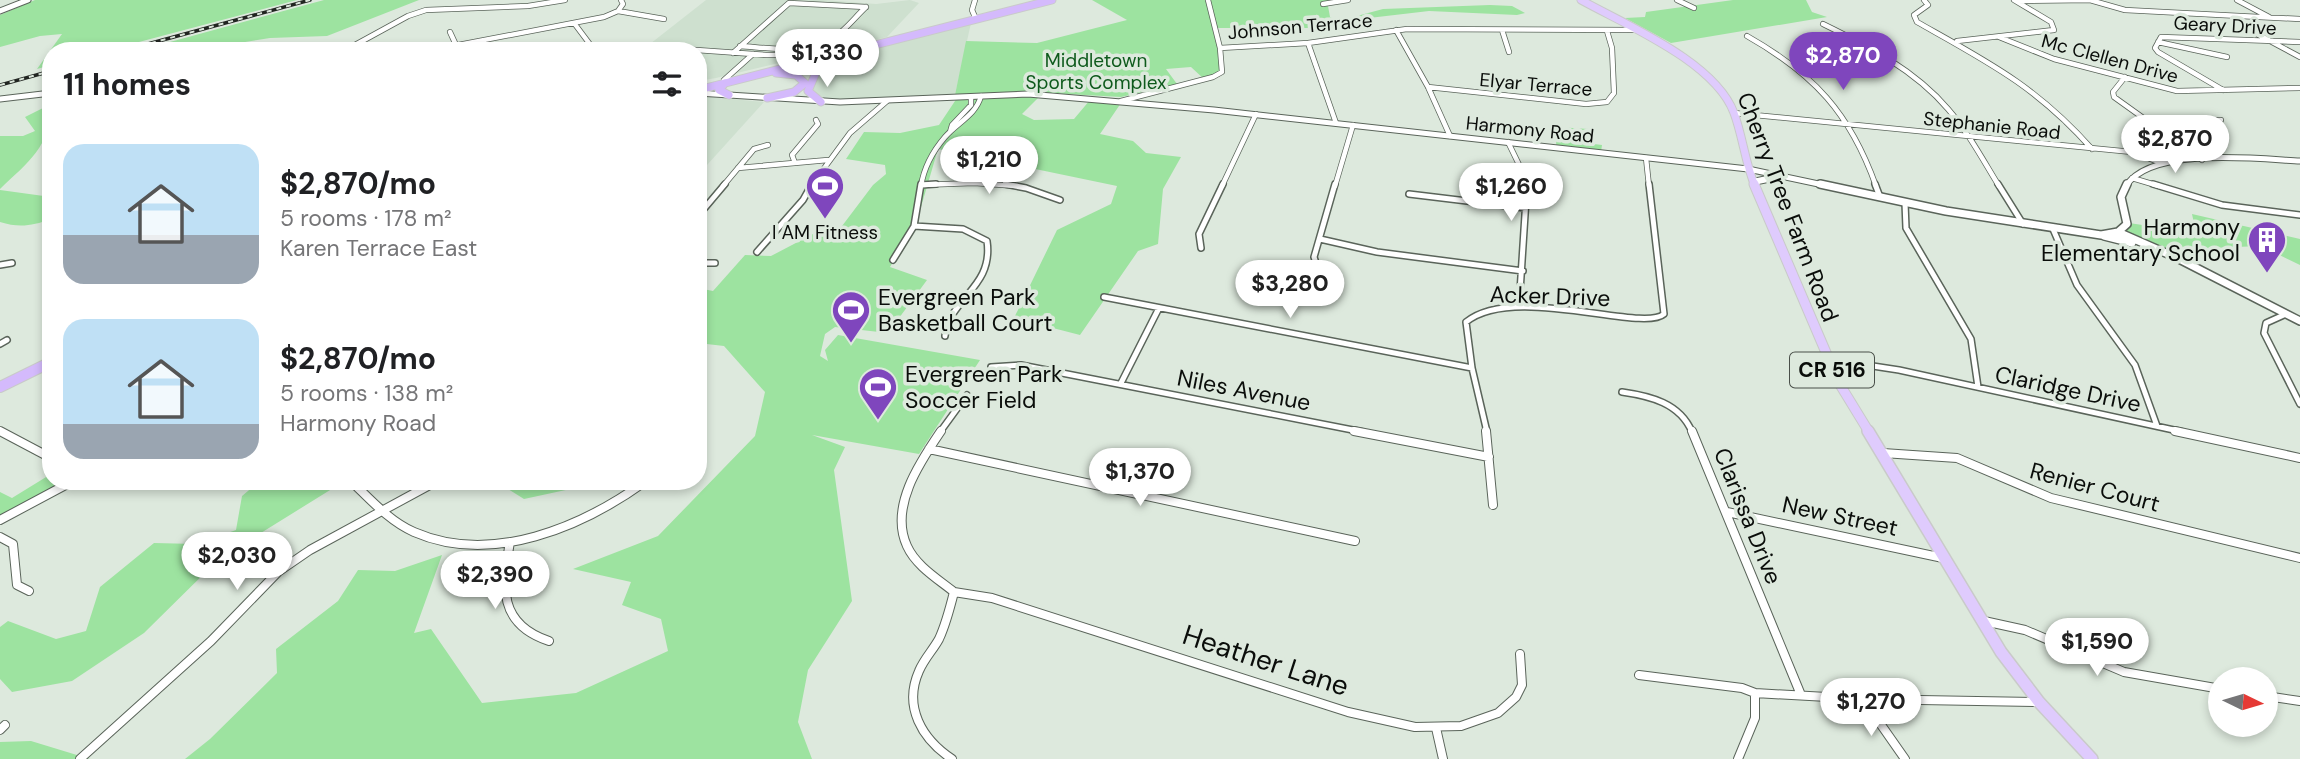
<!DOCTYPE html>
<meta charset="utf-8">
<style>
body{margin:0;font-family:"DM Sans",sans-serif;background:#f6f6f6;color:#202124;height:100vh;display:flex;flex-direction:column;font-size:26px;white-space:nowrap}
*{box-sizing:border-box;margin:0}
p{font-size:23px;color:#757577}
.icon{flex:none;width:38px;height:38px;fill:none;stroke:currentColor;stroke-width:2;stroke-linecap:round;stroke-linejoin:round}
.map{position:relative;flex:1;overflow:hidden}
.panel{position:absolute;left:42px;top:42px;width:665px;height:448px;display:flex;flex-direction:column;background:#fff;border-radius:28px;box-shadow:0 4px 10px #0003}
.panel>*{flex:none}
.needle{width:46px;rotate:95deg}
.controls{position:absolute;left:2208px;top:667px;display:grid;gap:14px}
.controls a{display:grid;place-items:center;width:70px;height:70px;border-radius:50%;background:#fff;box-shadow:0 4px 10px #0003;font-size:35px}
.price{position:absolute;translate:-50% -60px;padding:0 16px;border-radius:24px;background:#fff;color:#222;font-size:23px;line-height:46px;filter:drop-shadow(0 2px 4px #0008)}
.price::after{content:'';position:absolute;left:50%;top:42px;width:21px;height:16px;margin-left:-10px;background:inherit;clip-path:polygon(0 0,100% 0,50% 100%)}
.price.active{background:#7f46bd;color:#fff}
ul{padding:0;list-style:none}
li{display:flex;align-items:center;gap:21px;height:175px;padding:0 21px}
li span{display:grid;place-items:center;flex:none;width:196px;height:140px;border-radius:21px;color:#555}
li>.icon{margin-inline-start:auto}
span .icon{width:84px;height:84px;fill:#fffc;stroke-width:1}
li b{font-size:30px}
h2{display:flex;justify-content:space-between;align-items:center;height:84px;padding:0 21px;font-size:30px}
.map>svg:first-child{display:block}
.built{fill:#cee0cf}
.green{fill:#9de3a0}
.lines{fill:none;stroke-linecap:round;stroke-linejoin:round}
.minor-far2-casing{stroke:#5a645a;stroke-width:6}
.minor-far1-casing{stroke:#5a645a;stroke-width:8}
.minor-casing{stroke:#5a645a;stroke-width:10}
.tertiary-far1-casing{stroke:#5a645a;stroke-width:7}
.tertiary-casing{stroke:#5a645a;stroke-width:10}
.secondary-casing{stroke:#5a645a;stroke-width:8}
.primary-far2-casing{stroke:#c9cac9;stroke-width:9}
.primary-far1-casing{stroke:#c9cac9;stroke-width:11}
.primary-casing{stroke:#c9cac9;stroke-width:14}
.trunk-far1-casing{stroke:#c9cac9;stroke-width:9}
.trunk-casing{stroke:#c9cac9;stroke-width:12}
.minor-far2{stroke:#fff;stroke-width:4.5}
.minor-far1{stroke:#fff;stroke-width:5}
.minor{stroke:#fff;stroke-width:8}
.tertiary-far1{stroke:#fff;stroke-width:5}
.tertiary{stroke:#fff;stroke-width:7}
.secondary{stroke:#fff;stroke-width:6}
.primary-far2{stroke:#dfcbfd;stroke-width:7}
.primary-far1{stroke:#dfcbfd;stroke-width:9}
.primary{stroke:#dfcbfd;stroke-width:11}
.trunk-far1{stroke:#d4bafc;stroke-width:7}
.trunk{stroke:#d4bafc;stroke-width:10}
.rail-casing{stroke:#212521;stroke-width:3.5}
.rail{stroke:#dde9dd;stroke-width:2;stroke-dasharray:5;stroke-linecap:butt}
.labels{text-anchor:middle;stroke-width:7;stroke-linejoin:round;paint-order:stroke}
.far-street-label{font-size:19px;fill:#0a0d0a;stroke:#dde9dd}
.far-park-label{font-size:19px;fill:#0e5a1c;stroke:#dde9dd}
.far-poi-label{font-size:19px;fill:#0a0d0a;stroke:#dde9dd}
.shield{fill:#dde9dd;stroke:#494f49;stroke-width:2}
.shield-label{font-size:21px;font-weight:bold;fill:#0a0d0a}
.street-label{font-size:23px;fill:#0a0d0a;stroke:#dde9dd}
.poi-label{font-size:23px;fill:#0a0d0a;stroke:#dde9dd;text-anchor:start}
.near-street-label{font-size:28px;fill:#0a0d0a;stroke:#dde9dd}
</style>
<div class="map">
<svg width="2300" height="759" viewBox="0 0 2300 759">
<rect width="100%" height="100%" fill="#dde9dd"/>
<path class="built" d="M706 0H823L876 4 910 0 919 3 887 37 716 78 698 81V51H641Z
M971 23 955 95 838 100 818 97 812 90 822 67 832 59Z
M698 96 764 102 698 175Z"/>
<path class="green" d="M35 0H297L105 51H51V65L37 69 62 34 40 36 0 47V15Z
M324 0H419L327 36 270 38 189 51H137Z
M1092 0H1334L1340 2 1328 6 1330 17 1342 20 1383 9 1490 5 1512 6 1525 13 1517 15 1429 11 1369 18 1340 28H1216L1220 75 1205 80 1191 67 1166 69 1177 84 1121 97 1031 92 955 95 966 41 1037 43 1127 20Z
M1733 0H1806L1812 12 1827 17 1671 43 1625 18 1645 17 1646 12Z
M1040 96 1022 114 1034 120 1074 119 1090 100 1121 103 1100 134 1133 141 1146 153 1181 157 1163 189 1158 244 1138 251 1080 335 1014 318 1057 230 1111 204 1117 186 938 149 916 224 890 267 927 280 888 333 835 327 825 334 820 356 828 361 825 350 838 335 980 360 919 454 812 435 845 447 834 470 852 601 808 670 798 722 812 759H185L210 739 277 673 276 649 338 601 358 570 395 571 442 555 414 633 431 629 482 703 576 693 668 651 661 619 622 605 631 582 573 569 658 536 755 436 765 392 724 346 698 343V288L713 291 745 255 771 256 813 234 839 230 873 185 886 174 885 165 846 159 864 132 900 133 939 125 957 98Z
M51 104C51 147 28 162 0 189V136H23L35 131 25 117Z
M1557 127 1588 129 1586 143 1602 145 1601 152 1556 147Z
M0 190 51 197V219C32 226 19 228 0 222Z
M2192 214 2300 239V265L2261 246 2160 250 2120 233 2129 223 2196 233Z
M51 474V481H66L0 522V492L12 498Z
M260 481 343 482 219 559 144 633 72 681 12 692 0 679V627L8 621 56 639 86 631 100 587 154 543 196 544 236 530 242 496Z
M508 481H590L575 488 524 499 505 487Z
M31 741 90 759H0V742Z"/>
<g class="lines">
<g class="minor-far2-casing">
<path id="minor-far2" d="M975 0 972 10 975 17
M1677 0 1694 8
M1924 0 1928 5 1914 15 1917 22C1988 62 2036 86 2092 149
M2090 0 2125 10 2300 19
M2237 0 2269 17
M2018 1 2091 0
M1323 4 1348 0
M618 11 664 19
M574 23 595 51
M1823 24C1868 46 1915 70 1948 109 1968 132 1983 160 1999 186
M2244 27 2300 57
M1396 30 1428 87 1450 136
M1502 30 1509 52
M450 32 456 45
M1747 36C1814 74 1850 113 1876 186
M1999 37 2054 59 2177 91 2300 88
M480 41 485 51
M1957 41 2054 30 2051 22 2014 0
M826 42 851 48
M2158 42 2227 57
M1308 43 1336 123
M740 46C770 48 806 55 833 38 846 30 855 17 866 7
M1220 48 1308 43 1407 29 1635 30
M221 50 252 51
M344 51 408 16 426 10 528 6 565 0
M427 51 604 17 618 11 623 4 621 0
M650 51 654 47 766 55H824
M733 53 789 3 866 7
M2125 77 2113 92 2114 97 2202 160
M724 80 753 54
M1428 87 1586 104 1607 102 1614 93 1612 48 1607 31
M2223 90 2158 52 2155 48 2161 37 2300 42
M1121 101 1213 77 1222 72 1220 48 1208 0
M1734 113 2132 152 2161 163
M2150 122 2221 120
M950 132 952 125 971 105V97
M1508 142 1525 177 1527 186
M1646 158 1649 186
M795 163 792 155 818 124 816 120
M738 168 828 160
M2132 178 2159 186
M921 185 974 183 1017 186
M723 186 754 149 768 145
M811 186 850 133 887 101
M921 186C924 167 933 151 945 137 958 122 976 115 981 96
M1222 186 1256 114
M1335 186 1353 125"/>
</g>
<g class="minor-far1-casing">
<path id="minor-far1" d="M1005 184 1026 188 1060 200
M1875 184 1880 197
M1998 184 2023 224
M2153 184 2222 205 2300 215
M921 185 936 184
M1409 194 1525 208
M1905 203 1906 228 1971 339 1978 387
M698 216 725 184
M914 226 963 229 987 241C994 288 949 298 945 336
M2053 229 2077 285 2135 365 2157 426
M1320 239 1377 252 1523 271
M1201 248 1199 234 1223 184
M757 252 803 200 812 184
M893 260 914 226 921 184
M698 263H715
M0 265 12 263
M1319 272 1314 257 1335 184
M1104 297 1472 368
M1519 307 1527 184
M2286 314 2266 323 2264 333 2300 404
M0 344 7 340
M1827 359 1899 370 2183 432
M991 367 1021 365 1363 432
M1121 383 1159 308
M1622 392C1650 396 1680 403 1692 432
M698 395 702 409 698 422
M0 431 2 432
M940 432 967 395
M1487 432 1472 368 1466 322C1513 283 1643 333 1664 314L1649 184"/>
</g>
<g class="minor-casing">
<path id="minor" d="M0 431 51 458
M941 431C920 462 889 507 907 546 916 566 938 579 954 592 950 608 946 624 939 639 933 650 924 659 919 671 903 707 922 739 952 759
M1354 431 1489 457
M1486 431 1493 505
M1692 431 1801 695
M2175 431 2300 458
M929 449 1355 541
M1883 453 1957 458 2051 498 2300 558
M351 481C370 499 389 521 414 532 492 566 582 527 646 481
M1727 512 1943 558
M0 520 73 481
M0 537 13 544 17 585 29 591
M510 542C502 587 498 624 549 641
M954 592 992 598 1348 712 1415 727 1461 726 1498 713 1516 697 1522 685 1520 654
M1984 621 2025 630 2124 672 2221 689
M1639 675 1742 688 1755 693 1863 699 2037 702
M2266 696 2300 701
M1863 699 1905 759
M1436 728 1443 759
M0 730 5 725
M80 759 211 641 278 572 310 550 437 481
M1738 759 1755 718V693"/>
</g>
<g class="tertiary-far1-casing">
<path id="tertiary-far1" d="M0 11 28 0
M698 93 840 102 1028 94 1214 110 1748 169 1828 186
M0 99 51 93
M2126 186C2151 146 2259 159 2300 161"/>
</g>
<g class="tertiary-casing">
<path id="tertiary" d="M1820 184 1946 211 2101 235 2118 232 2127 224 2121 197 2127 184
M2118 232 2177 258 2300 321
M2104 236 2132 243"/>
</g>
<g class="secondary-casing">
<path id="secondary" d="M1753 182 1777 177"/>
</g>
<g class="primary-far2-casing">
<path id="primary-far2" d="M1581 0C1628 26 1715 62 1734 113 1743 137 1745 163 1755 186"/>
</g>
<g class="primary-far1-casing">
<path id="primary-far1" d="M1754 184 1839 383 1869 432"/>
</g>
<g class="primary-casing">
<path id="primary" d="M1868 431 2001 652 2039 702 2092 759"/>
</g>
<g class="trunk-far1-casing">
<path id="trunk-far1" d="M725 83 719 90 729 95
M698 90 1052 0
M767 98 794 92 805 83 796 75 776 73
M821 102 808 91 818 68 828 59"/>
</g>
<g class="trunk-casing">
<path id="trunk" d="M0 387 51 362"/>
</g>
<use href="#minor-far2" class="minor-far2"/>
<use href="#minor-far1" class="minor-far1"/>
<use href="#minor" class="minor"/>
<use href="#tertiary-far1" class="tertiary-far1"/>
<use href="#tertiary" class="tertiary"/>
<use href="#secondary" class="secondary"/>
<use href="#primary-far2" class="primary-far2"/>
<use href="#primary-far1" class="primary-far1"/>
<use href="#primary" class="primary"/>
<use href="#trunk-far1" class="trunk-far1"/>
<use href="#trunk" class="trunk"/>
<g class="rail-casing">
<path id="rail" d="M122 51 310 0
M0 85 51 71"/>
</g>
<use href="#rail" class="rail"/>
</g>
<defs>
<g id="stadium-pin" transform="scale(2.0125)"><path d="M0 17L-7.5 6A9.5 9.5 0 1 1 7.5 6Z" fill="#7f46bd" stroke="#dde9dd"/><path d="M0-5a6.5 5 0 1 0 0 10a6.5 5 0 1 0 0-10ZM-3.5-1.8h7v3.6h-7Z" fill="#fff"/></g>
<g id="building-pin" transform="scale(2.0125)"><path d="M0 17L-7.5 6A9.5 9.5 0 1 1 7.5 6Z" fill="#7f46bd" stroke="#dde9dd"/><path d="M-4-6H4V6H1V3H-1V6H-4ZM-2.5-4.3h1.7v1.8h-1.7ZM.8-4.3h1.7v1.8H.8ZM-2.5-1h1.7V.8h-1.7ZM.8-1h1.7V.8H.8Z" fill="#fff"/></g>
</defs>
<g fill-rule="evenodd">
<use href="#stadium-pin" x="825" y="186"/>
<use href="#building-pin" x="2267" y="240"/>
<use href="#stadium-pin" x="851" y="310"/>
<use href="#stadium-pin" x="878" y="387"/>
</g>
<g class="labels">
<g class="far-street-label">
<text transform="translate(2225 25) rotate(3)" y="7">Geary Drive</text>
<text transform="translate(1300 26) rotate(-5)" y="7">Johnson Terrace</text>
<text transform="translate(2110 58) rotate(15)" y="7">Mc Clellen Drive</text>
<text transform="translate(1536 84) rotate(5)" y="7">Elyar Terrace</text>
<text transform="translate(1992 125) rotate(6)" y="7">Stephanie Road</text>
<text transform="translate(1530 129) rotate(6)" y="7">Harmony Road</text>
</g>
<g class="far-park-label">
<text x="1096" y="67">Middletown<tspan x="1096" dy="22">Sports Complex</tspan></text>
</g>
<g class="far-poi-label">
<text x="825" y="239">I AM Fitness</text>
</g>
<rect class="shield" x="1790" y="352.5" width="84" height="35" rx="5"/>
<g class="shield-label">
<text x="1832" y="377">CR 516</text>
</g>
<g class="street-label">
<text transform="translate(1788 207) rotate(69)" y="8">Cherry Tree Farm Road</text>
<text transform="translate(1550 296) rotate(2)" y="8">Acker Drive</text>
<text transform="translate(2068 389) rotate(12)" y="8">Claridge Drive</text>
<text transform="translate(1244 390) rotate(11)" y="8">Niles Avenue</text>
<text transform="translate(2095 487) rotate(15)" y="8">Renier Court</text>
<text transform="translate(1748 516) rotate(68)" y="8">Clarissa Drive</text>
<text transform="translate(1840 516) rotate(12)" y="8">New Street</text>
</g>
<g class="poi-label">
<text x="2240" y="235" text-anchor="end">Harmony<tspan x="2240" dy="26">Elementary School</tspan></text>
<text x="878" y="305">Evergreen Park<tspan x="878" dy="26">Basketball Court</tspan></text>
<text x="905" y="382">Evergreen Park<tspan x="905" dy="26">Soccer Field</tspan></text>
</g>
<g class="near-street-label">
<text transform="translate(1266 660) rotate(18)" y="10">Heather Lane</text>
</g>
</g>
</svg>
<div class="controls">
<a><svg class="needle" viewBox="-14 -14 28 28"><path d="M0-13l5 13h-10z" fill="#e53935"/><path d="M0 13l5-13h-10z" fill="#757577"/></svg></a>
</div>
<b class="price" style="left:827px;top:89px">$1,330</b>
<b class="price active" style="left:1843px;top:92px">$2,870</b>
<b class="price" style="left:2175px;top:175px">$2,870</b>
<b class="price" style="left:989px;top:196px">$1,210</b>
<b class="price" style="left:1511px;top:223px">$1,260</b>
<b class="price" style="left:1290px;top:320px">$3,280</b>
<b class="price" style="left:1140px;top:508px">$1,370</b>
<b class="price" style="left:237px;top:592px">$2,030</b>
<b class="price" style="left:495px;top:611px">$2,390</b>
<b class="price" style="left:2097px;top:678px">$1,590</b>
<b class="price" style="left:1871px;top:738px">$1,270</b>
<section class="panel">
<h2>11 homes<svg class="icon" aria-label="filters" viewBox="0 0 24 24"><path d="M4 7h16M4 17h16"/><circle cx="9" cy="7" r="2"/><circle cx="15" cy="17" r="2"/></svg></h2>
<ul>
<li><span style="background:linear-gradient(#bfe0f5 65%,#9aa5b1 0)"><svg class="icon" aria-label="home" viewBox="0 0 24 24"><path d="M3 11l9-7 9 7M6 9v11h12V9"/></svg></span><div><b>$2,870/mo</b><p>5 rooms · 178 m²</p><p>Karen Terrace East</p></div></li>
<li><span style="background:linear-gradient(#bfe0f5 75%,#9aa5b1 0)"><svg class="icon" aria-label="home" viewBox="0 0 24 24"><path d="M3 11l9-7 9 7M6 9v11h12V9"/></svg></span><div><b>$2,870/mo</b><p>5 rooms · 138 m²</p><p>Harmony Road</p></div></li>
</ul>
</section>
</div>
